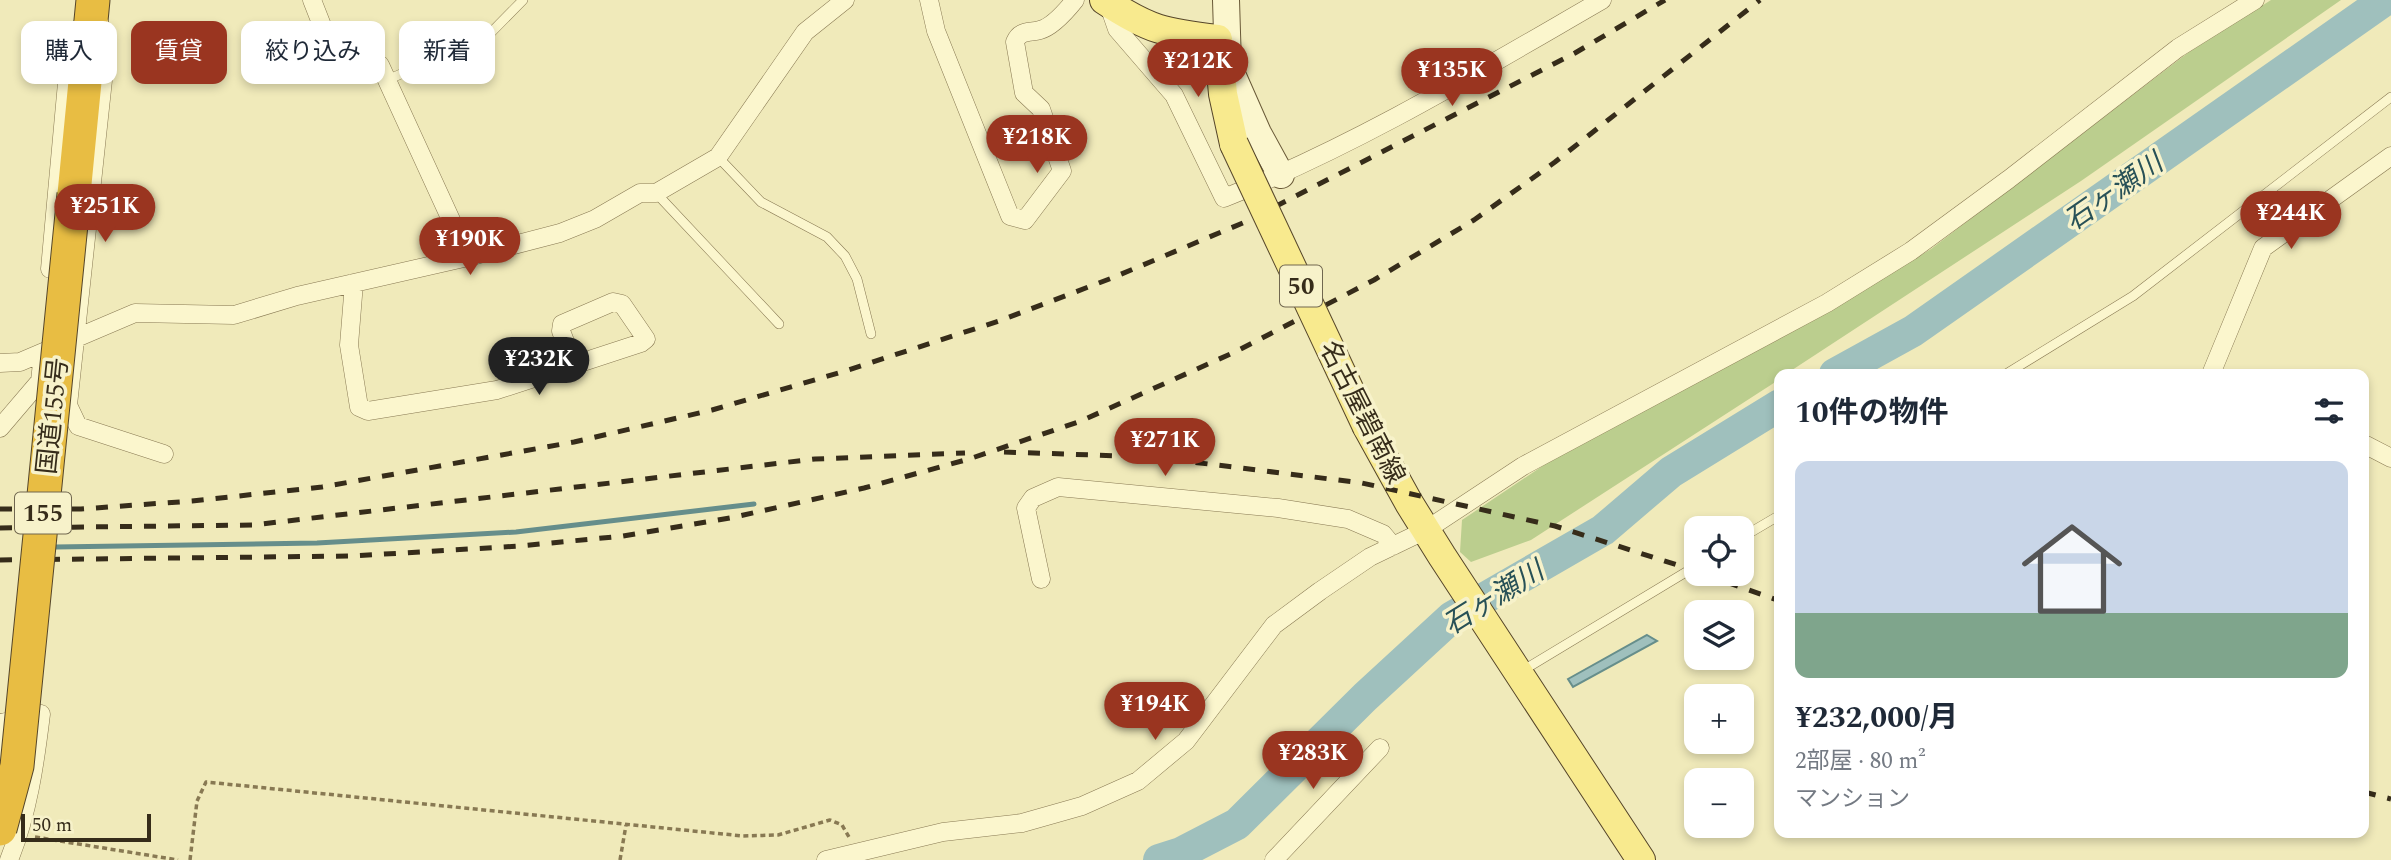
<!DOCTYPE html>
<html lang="ja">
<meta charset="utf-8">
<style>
body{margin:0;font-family:Spectral,"Noto Sans JP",serif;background:#f2f2f3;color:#1f2937;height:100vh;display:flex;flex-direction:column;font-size:26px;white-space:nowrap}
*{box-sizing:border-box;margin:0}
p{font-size:23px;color:#747a83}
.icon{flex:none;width:38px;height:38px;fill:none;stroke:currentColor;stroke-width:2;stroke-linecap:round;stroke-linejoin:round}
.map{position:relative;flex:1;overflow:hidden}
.panel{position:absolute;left:1774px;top:369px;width:595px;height:469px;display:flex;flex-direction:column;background:#fff;border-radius:14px;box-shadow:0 4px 10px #0003}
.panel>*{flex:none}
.hud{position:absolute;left:21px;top:21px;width:665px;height:63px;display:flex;gap:14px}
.buttons{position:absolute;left:1684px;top:516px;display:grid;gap:14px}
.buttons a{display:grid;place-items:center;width:70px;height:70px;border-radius:14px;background:#fff;box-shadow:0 4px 10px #0003;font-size:35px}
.scale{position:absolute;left:21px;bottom:18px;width:130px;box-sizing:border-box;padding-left:7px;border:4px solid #362c1a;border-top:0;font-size:19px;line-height:24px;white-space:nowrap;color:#362c1a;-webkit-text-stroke:5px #f7f2ca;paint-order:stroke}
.price{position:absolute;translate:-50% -60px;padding:0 16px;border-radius:24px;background:#9a3520;color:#fff;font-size:23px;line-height:46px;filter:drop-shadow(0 2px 4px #0008)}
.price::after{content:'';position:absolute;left:50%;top:42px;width:21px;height:16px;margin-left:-10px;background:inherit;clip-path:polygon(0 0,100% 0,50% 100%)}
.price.selected{background:#222;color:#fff}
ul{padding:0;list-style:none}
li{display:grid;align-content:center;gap:14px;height:371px;padding:0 21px}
li span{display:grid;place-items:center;height:217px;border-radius:14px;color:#555}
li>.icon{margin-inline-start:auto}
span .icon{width:126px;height:126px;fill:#fffc;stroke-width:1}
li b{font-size:30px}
h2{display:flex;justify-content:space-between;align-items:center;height:84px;padding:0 21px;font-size:30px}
.tag{padding:0 24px;border-radius:14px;background:#fff;box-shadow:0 4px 10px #0003;font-size:24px;line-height:63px}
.tag.selected{background:#9a3520;color:#fff}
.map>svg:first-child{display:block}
.green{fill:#bbce8e}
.water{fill:#9fc0bd;stroke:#668e8b;stroke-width:2}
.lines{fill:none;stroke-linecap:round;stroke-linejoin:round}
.stream{stroke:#668e8b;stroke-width:5}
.river{stroke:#9fc0bd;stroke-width:32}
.lane-casing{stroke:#887953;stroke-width:10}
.street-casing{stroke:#887953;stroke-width:19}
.secondary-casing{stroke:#695937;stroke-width:28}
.primary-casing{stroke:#554529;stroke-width:30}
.highway-casing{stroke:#554529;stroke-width:35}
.path{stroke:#887953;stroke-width:3.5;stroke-dasharray:5 3.5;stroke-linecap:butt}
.lane{stroke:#fbf6cd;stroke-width:9}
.street{stroke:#fbf6cd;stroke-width:18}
.secondary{stroke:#fbf6cd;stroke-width:26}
.primary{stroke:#f8ea8e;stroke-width:28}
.highway{stroke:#e8bd43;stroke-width:33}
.rail{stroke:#362c1a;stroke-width:5;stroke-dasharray:12 12;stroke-linecap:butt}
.primary-bridge-casing{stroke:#554529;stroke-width:30;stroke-linecap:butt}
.highway-bridge-casing{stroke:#554529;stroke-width:35;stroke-linecap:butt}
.primary-bridge{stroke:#f8ea8e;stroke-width:28}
.highway-bridge{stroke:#e8bd43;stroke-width:33}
.labels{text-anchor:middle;stroke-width:7;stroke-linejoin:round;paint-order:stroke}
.shield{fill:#f7f2ca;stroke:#70674f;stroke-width:2}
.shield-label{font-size:24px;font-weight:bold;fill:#362c1a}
.street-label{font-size:26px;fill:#362c1a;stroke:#f7f2ca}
.water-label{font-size:28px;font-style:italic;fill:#285157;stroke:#f7f2ca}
</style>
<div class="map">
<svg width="2391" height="860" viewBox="0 0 2391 860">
<rect width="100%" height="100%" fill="#f0eaba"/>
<path class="green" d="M2271 0H2341L2081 181 1786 374H1780V379L1531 540 1471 562 1460 552 1462 520 1562 453 1822 315 1931 249 2189 52Z"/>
<path class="water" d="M1647 635 1657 641 1573 687 1568 679Z"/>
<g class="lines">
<path class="stream" d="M55 547 317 543 516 532 754 504"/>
<path class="river" d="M1835 374 1913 331 2385 0
M1159 860 1181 853 1237 824 1365 697 1452 617 1603 530 1671 472 1780 405"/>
<g class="lane-casing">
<path id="lane" d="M387 80 417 67 468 56 523 0
M718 157 761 202 827 237 845 256 857 279 871 334
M656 193 779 324
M2006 374 2133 296 2391 97
M1741 538 1780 515
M1522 671 1696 566"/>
</g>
<g class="street-casing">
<path id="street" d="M312 0 330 46 380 65 468 257
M929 0 936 31 1010 216 1025 220 1062 171 1041 109 1024 93 1015 42C1020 30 1029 33 1040 30 1052 27 1067 10 1075 0
M1108 3 1117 29 1174 95 1224 198C1357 145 1479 71 1602 0
M97 18 107 43 68 405 78 426 164 454
M50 269 70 50 81 27
M354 283 349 345 359 407 368 411 497 390 641 343 646 339 622 304 613 302 562 324 561 331 574 365
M0 363 20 362 135 313 234 315 297 296 468 257 560 233 595 219 640 193H656L718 157 805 32 845 0
M2211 374 2263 248 2391 156
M0 428 40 381 42 363
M2364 444 2391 458
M1041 579 1026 508 1033 498 1058 487 1278 508 1348 519 1383 534 1393 546
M0 723 6 722 0 757
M9 860C28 813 35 764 41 714
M826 860 943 832 1022 823 1082 806 1138 781 1186 741 1274 625 1320 591 1370 557 1426 530 1523 466 1827 303 1911 251 2009 179 2178 48 2255 0
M1274 860 1380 748"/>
</g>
<g class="secondary-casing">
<path id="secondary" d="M1226 0 1228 65 1258 133 1281 175"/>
</g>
<g class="primary-casing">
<path id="primary" d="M1104 0C1149 30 1165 33 1218 39L1223 94 1234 144
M1367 427 1409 503 1442 556 1641 860"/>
</g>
<g class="highway-casing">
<path id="highway" d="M74 194 93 0"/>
</g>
<path class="path" d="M35 837 178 860
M190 860 197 801 206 782 743 836 778 835 830 820 842 825 849 837
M620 860 626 825"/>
<use href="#lane" class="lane"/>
<use href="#street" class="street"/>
<use href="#secondary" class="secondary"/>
<use href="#primary" class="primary"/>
<use href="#highway" class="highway"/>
<path class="rail" d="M1004 452 1152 457 1362 483 1555 526 1696 571
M0 509H81L192 501 322 487 574 442 712 410 845 371 999 321 1112 278 1245 222 1575 53 1665 0
M0 528 253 525 815 459 965 453
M0 560 352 556 520 546 623 536 730 518 864 488 969 459 1081 421 1237 351 1374 280 1474 220 1555 162 1760 0
M1704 574 1780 601
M2364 792 2391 799"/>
<g class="primary-bridge-casing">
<path id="primary-bridge" d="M1234 144 1367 427"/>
</g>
<g class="highway-bridge-casing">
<path id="highway-bridge" d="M0 829 17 766 74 194"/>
</g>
<use href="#primary-bridge" class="primary-bridge"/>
<use href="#highway-bridge" class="highway-bridge"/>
</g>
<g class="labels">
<g class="shield">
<rect x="1280" y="265.5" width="42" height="41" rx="5"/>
<rect x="15" y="492.5" width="56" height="41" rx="5"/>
</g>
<g class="shield-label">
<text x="1301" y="294">50</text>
<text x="43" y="521">155</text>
</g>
<g class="street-label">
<text transform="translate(1363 412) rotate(63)" y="9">名古屋碧南線</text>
<text transform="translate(52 416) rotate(-84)" y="9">国道155号</text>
</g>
<g class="water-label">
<text transform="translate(2113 191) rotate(-35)" y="10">石ヶ瀬川</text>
<text transform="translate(1493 597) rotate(-32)" y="10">石ヶ瀬川</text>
</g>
</g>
</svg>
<div class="buttons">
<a><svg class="icon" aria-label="locate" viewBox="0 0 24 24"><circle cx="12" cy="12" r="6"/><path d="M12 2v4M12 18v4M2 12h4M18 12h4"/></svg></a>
<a><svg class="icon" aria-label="layers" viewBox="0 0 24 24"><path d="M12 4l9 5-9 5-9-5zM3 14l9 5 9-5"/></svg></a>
<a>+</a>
<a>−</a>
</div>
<div class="scale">50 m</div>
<b class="price" style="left:1198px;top:99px">¥212K</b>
<b class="price" style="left:1452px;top:108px">¥135K</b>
<b class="price" style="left:1037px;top:175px">¥218K</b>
<b class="price" style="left:105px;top:244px">¥251K</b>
<b class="price" style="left:2291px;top:251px">¥244K</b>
<b class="price" style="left:470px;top:277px">¥190K</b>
<b class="price selected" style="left:539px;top:397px">¥232K</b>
<b class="price" style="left:1165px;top:478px">¥271K</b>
<b class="price" style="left:1155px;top:742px">¥194K</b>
<b class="price" style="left:1313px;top:791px">¥283K</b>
<div class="hud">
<a class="tag">購入</a>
<a class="tag selected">賃貸</a>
<a class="tag">絞り込み</a>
<a class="tag">新着</a>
</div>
<section class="panel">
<h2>10件の物件<svg class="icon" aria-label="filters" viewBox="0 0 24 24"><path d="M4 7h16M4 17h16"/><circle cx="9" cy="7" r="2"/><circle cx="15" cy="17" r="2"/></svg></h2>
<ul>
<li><span style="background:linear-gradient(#c9d6e8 70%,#7fa58c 0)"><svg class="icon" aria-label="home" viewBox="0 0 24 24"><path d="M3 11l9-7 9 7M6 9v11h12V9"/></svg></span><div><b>¥232,000/月</b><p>2部屋 · 80 m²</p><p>マンション</p></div></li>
</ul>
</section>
</div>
